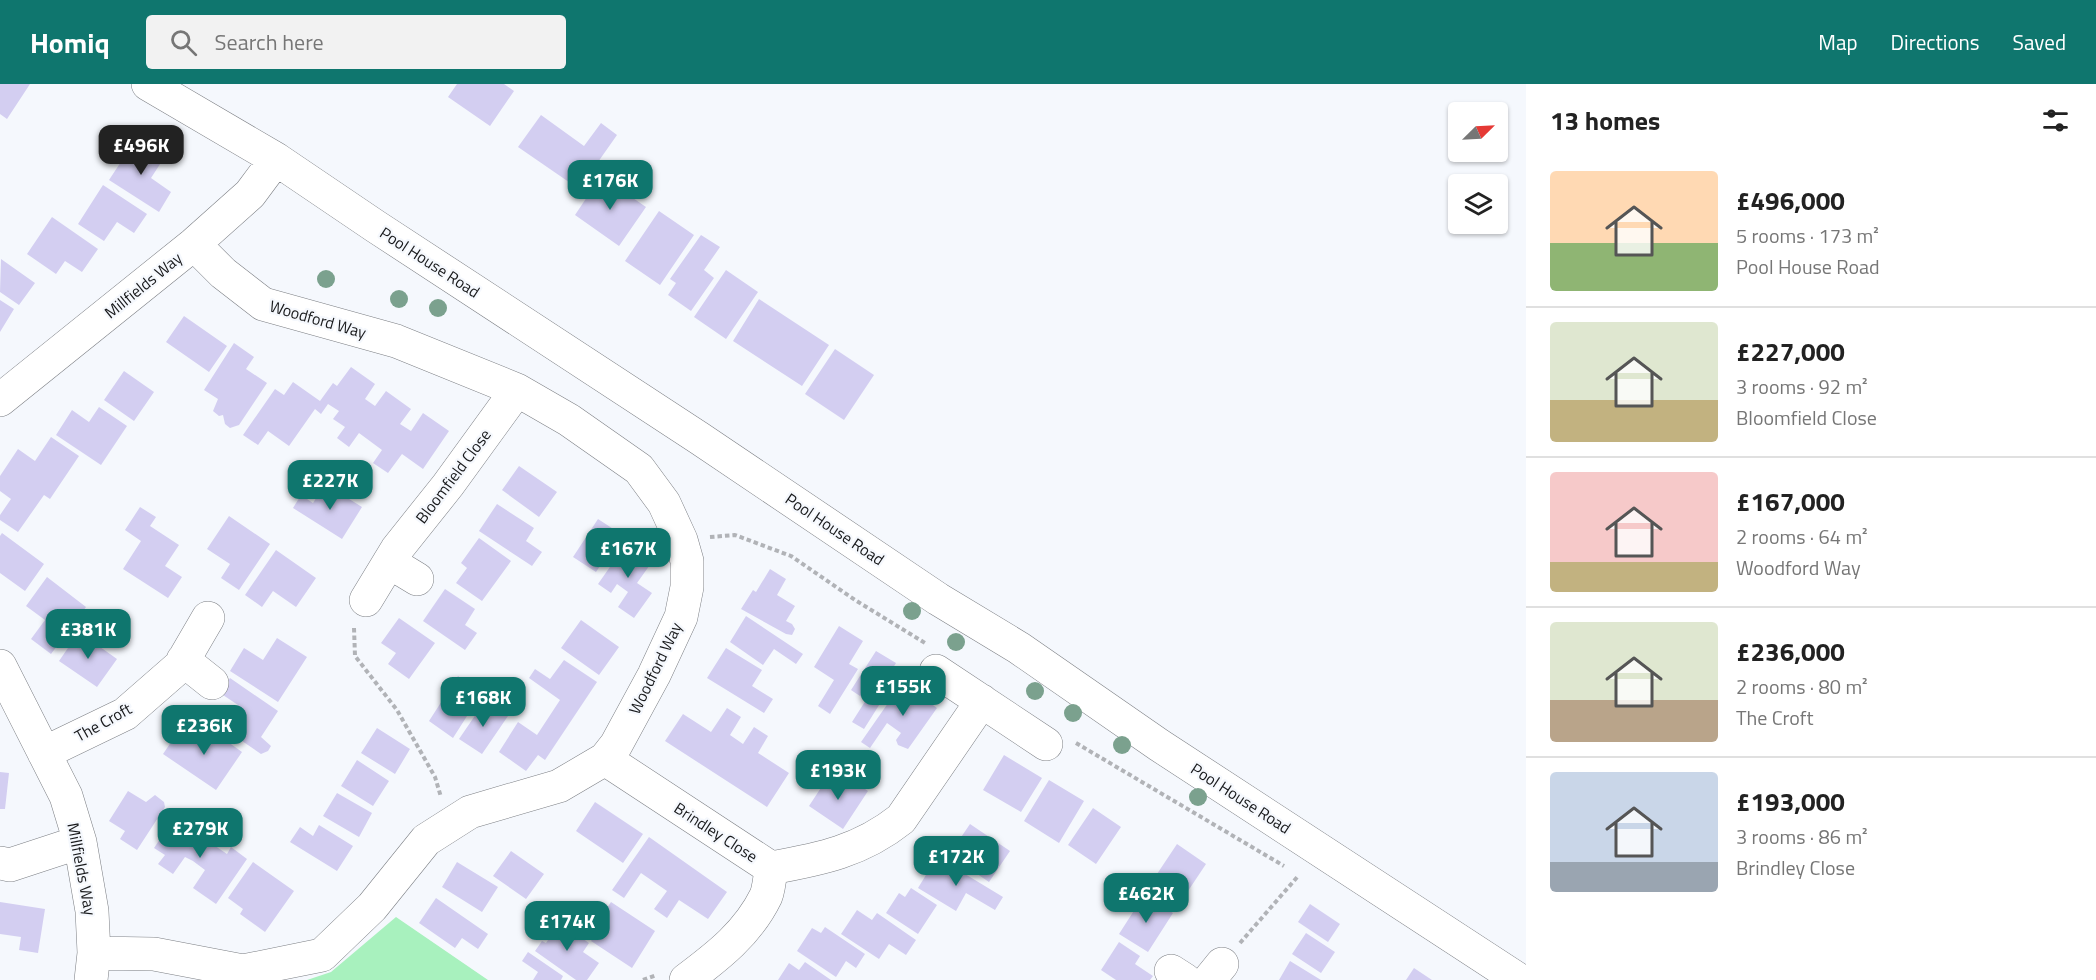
<!DOCTYPE html>
<meta charset="utf-8">
<style>
body{margin:0;font-family:"Titillium Web",sans-serif;background:#f2f2f2;color:#222;height:100vh;display:flex;flex-direction:column;font-size:22px;white-space:nowrap}
*{box-sizing:border-box;margin:0}
p{font-size:20px;color:#767676}
.icon{flex:none;width:33px;height:33px;fill:none;stroke:currentColor;stroke-width:2;stroke-linecap:round;stroke-linejoin:round}
.map{position:relative;flex:1;overflow:hidden}
.sheet{display:flex;flex-direction:column;background:#fff;width:570px}
.sheet>*{flex:none}
.needle{width:39px;rotate:66deg}
.tools{position:absolute;left:1448px;top:18px;display:grid;gap:12px}
.tools a{display:grid;place-items:center;width:60px;height:60px;border-radius:6px;background:#fff;box-shadow:0 2px 4px #0004;font-size:30px}
.price{position:absolute;translate:-50% -51px;padding:0 14px;border-radius:12px;background:#0f766e;color:#fff;font-size:20px;line-height:39px;filter:drop-shadow(0 2px 3px #0008)}
.price::after{content:'';position:absolute;left:50%;top:36px;width:18px;height:14px;margin-left:-9px;background:inherit;clip-path:polygon(0 0,100% 0,50% 100%)}
.price.on{background:#222;color:#fff}
ul{padding:0;list-style:none}
li{display:flex;align-items:center;gap:18px;height:150px;padding:0 24px}
li+li{border-top:2px solid #e0e0e0}
li span{display:grid;place-items:center;flex:none;width:168px;height:120px;border-radius:6px;color:#555}
li>.icon{margin-inline-start:auto}
span .icon{width:72px;height:72px;fill:#fffc;stroke-width:1}
li b{font-size:26px}
h2{display:flex;justify-content:space-between;align-items:center;height:72px;padding:0 24px;font-size:26px}
header{display:flex;align-items:center;gap:36px;box-sizing:border-box;height:84px;padding:0 30px;background:#0f766e;color:#fff}
header strong{font-size:28px}
nav{display:flex;gap:33px;margin-inline-start:auto;font-size:21px}
.search{width:420px;height:54px;background:#f2f2f2;display:flex;align-items:center;gap:15px;box-sizing:border-box;padding:0 21px;border-radius:6px;color:#767676;font-size:22px}
main{display:flex;flex:1;min-height:0}
.map>svg:first-child{display:block}
.green{fill:#a8f1be}
.building{fill:#d3cef1}
.lines{fill:none;stroke-linecap:round;stroke-linejoin:round}
.minor-casing{stroke:#7c7f84;stroke-width:34}
.path{stroke:#b1b3b7;stroke-width:4;stroke-dasharray:4.5 3;stroke-linecap:butt}
.minor{stroke:#fff;stroke-width:33}
.tree{fill:#7ba18e}
.labels{text-anchor:middle;stroke-width:4.5;stroke-linejoin:round;paint-order:stroke}
.street-label{font-size:16px;fill:#17181a;stroke:#f5f8fd}
</style>
<header>
<strong>Homiq</strong>
<div class="search"><svg class="icon" aria-label="search" viewBox="0 0 24 24"><circle cx="10" cy="10" r="6"/><path d="M15 15l6 6"/></svg>Search here</div>
<nav><a>Map</a><a>Directions</a><a>Saved</a></nav>
</header>
<main>
<div class="map">
<svg width="1526" height="896" viewBox="0 0 1526 896">
<rect width="100%" height="100%" fill="#f5f8fd"/>
<path class="green" d="M396 833 488 896H307L331 888Z"/>
<path class="building" d="M0 0H30L7 35 0 30Z
M457 0H504L514 7 490 42 448 13Z
M541 31 584 62 601 39 617 51 579 105 518 63Z
M136 55 164 74 151 94 171 108 159 128 109 96Z
M601 92 646 123 619 162 575 131Z
M103 101 147 130 134 149 117 138 104 157 78 140Z
M659 127 694 151 660 201 625 177Z
M52 133 98 165 82 188 65 177 56 190 27 170Z
M701 151 720 163 704 186 714 194 691 227 668 211 676 199 670 195Z
M1 175 35 199 19 221 0 208Z
M726 186 758 208 726 255 694 233Z
M759 215 829 261 802 302 733 257Z
M0 216 14 225 0 248Z
M184 232 227 262 209 288 166 258Z
M234 259 254 273 246 285 267 299 239 341 230 344 225 340 223 331 219 332 213 327 218 315 204 306Z
M835 265 874 291 844 336 805 310Z
M351 283 375 300 365 315 375 322 386 307 411 325 400 340 411 347 423 329 449 347 423 385 402 370 388 389 373 379 382 366 359 349 349 363 337 354 345 343 333 335 339 327 328 320 321 330 315 325 289 362 268 347 258 361 243 351 275 305 284 311 293 298 320 317 333 299 337 302Z
M124 287 154 308 134 337 104 316Z
M99 323 127 342 101 381 56 351 72 326 89 338Z
M51 353 79 372 50 415 44 411 18 448 0 436V431L11 415 0 407V392L18 365 35 377Z
M519 382 557 408 539 433 502 406Z
M325 400 362 423 342 455 293 424 301 411 313 419Z
M497 420 534 444 526 457 542 468 532 482 479 447Z
M140 423 156 433 150 442 179 461 165 482 182 493 168 514 123 485 141 457 125 446Z
M229 432 270 460 239 506 221 494 230 480 207 465Z
M598 435 621 450 596 488 573 473Z
M2 449 44 480 25 507 0 489V452Z
M479 454 511 477 482 517 456 499 467 484 461 479Z
M626 460 652 478 637 499 652 509 634 534 618 523 628 508 617 500 611 509 598 500Z
M276 466 316 494 296 523 273 507 262 523 245 511Z
M770 485 786 495 777 511 795 522 786 537 792 540 795 545 792 551 786 550 741 525 753 506 756 508Z
M47 493 86 523 51 570 31 555 45 536 26 522Z
M445 505 475 525 465 541 477 549 465 566 423 537Z
M746 532 803 570 796 580 774 565 763 581 730 558Z
M399 534 435 559 409 595 388 580 396 569 381 559Z
M581 536 619 563 599 591 561 564Z
M839 542 863 557 849 580 858 585 830 630 818 622 834 596 814 583Z
M79 548 117 575 97 603 59 577Z
M277 554 307 573 278 618 230 587 244 564 263 576Z
M726 564 762 586 752 602 773 615 764 629 707 594Z
M876 567 896 579 886 595 893 599 864 645 852 638 866 616 851 606Z
M564 576 597 598 545 676 538 671 526 687 499 668 518 638 537 651 560 616 529 594 535 585 550 595Z
M458 592 468 599 462 608 476 618 453 654 429 637Z
M230 594 278 627 261 653 271 662 268 667 261 670 223 644 238 621 220 609Z
M902 599 937 624 908 665 898 661 896 656 901 649 887 639 870 664 861 658Z
M485 617 508 632 482 670 459 655Z
M727 624 741 633 730 651 743 660 754 643 768 652 758 669 789 689 767 723 665 657 683 630 711 648Z
M377 644 410 665 395 690 361 669Z
M180 645 200 659 210 645 242 668 216 706 163 670Z
M1004 671 1042 694 1021 728 983 706Z
M357 676 389 697 373 722 341 702Z
M0 688 9 689 5 725H0Z
M828 693 846 705 852 696 868 707 843 745 809 722Z
M1049 696 1084 717 1059 759 1024 737Z
M128 707 146 718 155 711 164 718 165 723 137 766 120 755 125 747 109 737Z
M337 709 372 729 359 753 323 732Z
M595 718 643 750 623 779 576 747Z
M1093 724 1121 743 1096 780 1068 761Z
M174 734 227 770 231 763 247 775 216 820 193 804 205 786 193 777 185 773 173 790 158 780 165 771 154 764Z
M970 740 1010 767 989 798 949 771Z
M319 741 353 762 337 787 290 758 300 743 313 752Z
M649 753 727 808 708 835 679 816 667 834 654 825 667 807 641 789 624 814 612 806Z
M1177 760 1206 780 1182 816 1153 796Z
M511 767 544 790 526 815 493 792Z
M937 773 1003 813 995 826 966 809 956 827 918 804Z
M253 778 294 807 265 848 240 830 243 825 228 814Z
M457 778 498 803 482 828 442 803Z
M911 804 937 821 918 850 886 829 899 809 905 813Z
M1144 811 1173 829 1148 868 1119 850Z
M436 814 488 850 478 865 462 854 455 864 419 839Z
M0 818 45 825 38 869 19 866 21 853 0 850Z
M611 818 655 847 632 884 591 857 600 844 606 848 609 843 599 836Z
M1310 820 1340 840 1328 858 1298 838Z
M857 826 872 836 877 829 916 856 906 871 889 860 879 875 841 850Z
M553 834 589 859 583 868 599 879 587 896H576L535 867 542 857 546 859 552 850 545 845Z
M825 843 865 870 856 884 846 877 836 893 797 867 812 844 821 849Z
M1306 849 1335 868 1321 889 1292 870Z
M1119 858 1140 872 1135 880 1153 892 1150 896H1116L1101 886Z
M528 868 563 892 561 896H533L538 888 522 877Z
M1290 877 1321 896H1279Z
M805 878 831 896H778L789 879 799 886Z
M1414 884 1432 896H1406Z"/>
<g class="lines">
<g class="minor-casing">
<path id="minor" d="M148 0 276 75 375 142 699 354 938 515 1019 564 1159 661 1519 896
M0 316 194 160 250 110 276 75
M389 478 417 495
M366 516 397 465 448 401 517 306
M183 576 212 599
M0 582 66 712 80 758 92 827 94 869 91 896
M936 587 1046 660
M44 669 125 630 180 582 208 534
M605 675 771 784C821 775 861 767 901 735L982 617
M0 779 10 781 80 758
M94 869 154 870 243 887 322 871 372 823 426 756 470 728 559 702 605 675 616 661 654 591 681 533 687 503V477L681 456 664 419 639 385 569 336 517 306 396 257 263 220 223 189 194 160
M1171 887 1185 896
M686 896C718 872 748 849 766 812 769 804 770 793 771 784
M1209 896 1222 880"/>
</g>
<path class="path" d="M710 453 735 451 791 472 855 516 925 559
M354 544 355 572 397 626 435 693 441 713
M1076 659 1284 782
M1240 859 1299 791
M643 896 657 891"/>
<use href="#minor" class="minor"/>
</g>
<g class="tree">
<circle cx="326" cy="195" r="9"/>
<circle cx="399" cy="215" r="9"/>
<circle cx="438" cy="224" r="9"/>
<circle cx="912" cy="527" r="9"/>
<circle cx="956" cy="558" r="9"/>
<circle cx="1035" cy="607" r="9"/>
<circle cx="1073" cy="629" r="9"/>
<circle cx="1122" cy="661" r="9"/>
<circle cx="1198" cy="713" r="9"/>
</g>
<g class="labels">
<g class="street-label">
<text transform="translate(430 178) rotate(33)" y="6">Pool House Road</text>
<text transform="translate(143 201) rotate(-39)" y="6">Millfields Way</text>
<text transform="translate(318 235) rotate(16)" y="6">Woodford Way</text>
<text transform="translate(453 392) rotate(-53)" y="6">Bloomfield Close</text>
<text transform="translate(835 445) rotate(34)" y="6">Pool House Road</text>
<text transform="translate(655 584) rotate(-64)" y="6">Woodford Way</text>
<text transform="translate(103 638) rotate(-29)" y="6">The Croft</text>
<text transform="translate(1241 714) rotate(33)" y="6">Pool House Road</text>
<text transform="translate(716 748) rotate(33)" y="6">Brindley Close</text>
<text transform="translate(82 785) rotate(79)" y="6">Millfields Way</text>
</g>
</g>
</svg>
<div class="tools">
<a><svg class="needle" viewBox="-14 -14 28 28"><path d="M0-13l5 13h-10z" fill="#e53935"/><path d="M0 13l5-13h-10z" fill="#767676"/></svg></a>
<a><svg class="icon" aria-label="layers" viewBox="0 0 24 24"><path d="M12 4l9 5-9 5-9-5zM3 14l9 5 9-5"/></svg></a>
</div>
<b class="price on" style="left:141px;top:92px">£496K</b>
<b class="price" style="left:610px;top:127px">£176K</b>
<b class="price" style="left:330px;top:427px">£227K</b>
<b class="price" style="left:628px;top:495px">£167K</b>
<b class="price" style="left:88px;top:576px">£381K</b>
<b class="price" style="left:903px;top:633px">£155K</b>
<b class="price" style="left:483px;top:644px">£168K</b>
<b class="price" style="left:204px;top:672px">£236K</b>
<b class="price" style="left:838px;top:717px">£193K</b>
<b class="price" style="left:200px;top:775px">£279K</b>
<b class="price" style="left:956px;top:803px">£172K</b>
<b class="price" style="left:1146px;top:840px">£462K</b>
<b class="price" style="left:567px;top:868px">£174K</b>
</div>
<section class="sheet">
<h2>13 homes<svg class="icon" aria-label="filters" viewBox="0 0 24 24"><path d="M4 7h16M4 17h16"/><circle cx="9" cy="7" r="2"/><circle cx="15" cy="17" r="2"/></svg></h2>
<ul>
<li><span style="background:linear-gradient(#ffd9b3 60%,#8fb573 0)"><svg class="icon" aria-label="home" viewBox="0 0 24 24"><path d="M3 11l9-7 9 7M6 9v11h12V9"/></svg></span><div><b>£496,000</b><p>5 rooms · 173 m²</p><p>Pool House Road</p></div></li>
<li><span style="background:linear-gradient(#dfe7d0 65%,#c2b280 0)"><svg class="icon" aria-label="home" viewBox="0 0 24 24"><path d="M3 11l9-7 9 7M6 9v11h12V9"/></svg></span><div><b>£227,000</b><p>3 rooms · 92 m²</p><p>Bloomfield Close</p></div></li>
<li><span style="background:linear-gradient(#f6c9c9 75%,#c2b280 0)"><svg class="icon" aria-label="home" viewBox="0 0 24 24"><path d="M3 11l9-7 9 7M6 9v11h12V9"/></svg></span><div><b>£167,000</b><p>2 rooms · 64 m²</p><p>Woodford Way</p></div></li>
<li><span style="background:linear-gradient(#dfe7d0 65%,#b9a48a 0)"><svg class="icon" aria-label="home" viewBox="0 0 24 24"><path d="M3 11l9-7 9 7M6 9v11h12V9"/></svg></span><div><b>£236,000</b><p>2 rooms · 80 m²</p><p>The Croft</p></div></li>
<li><span style="background:linear-gradient(#c9d6e8 75%,#9aa5b1 0)"><svg class="icon" aria-label="home" viewBox="0 0 24 24"><path d="M3 11l9-7 9 7M6 9v11h12V9"/></svg></span><div><b>£193,000</b><p>3 rooms · 86 m²</p><p>Brindley Close</p></div></li>
</ul>
</section>
</main>
